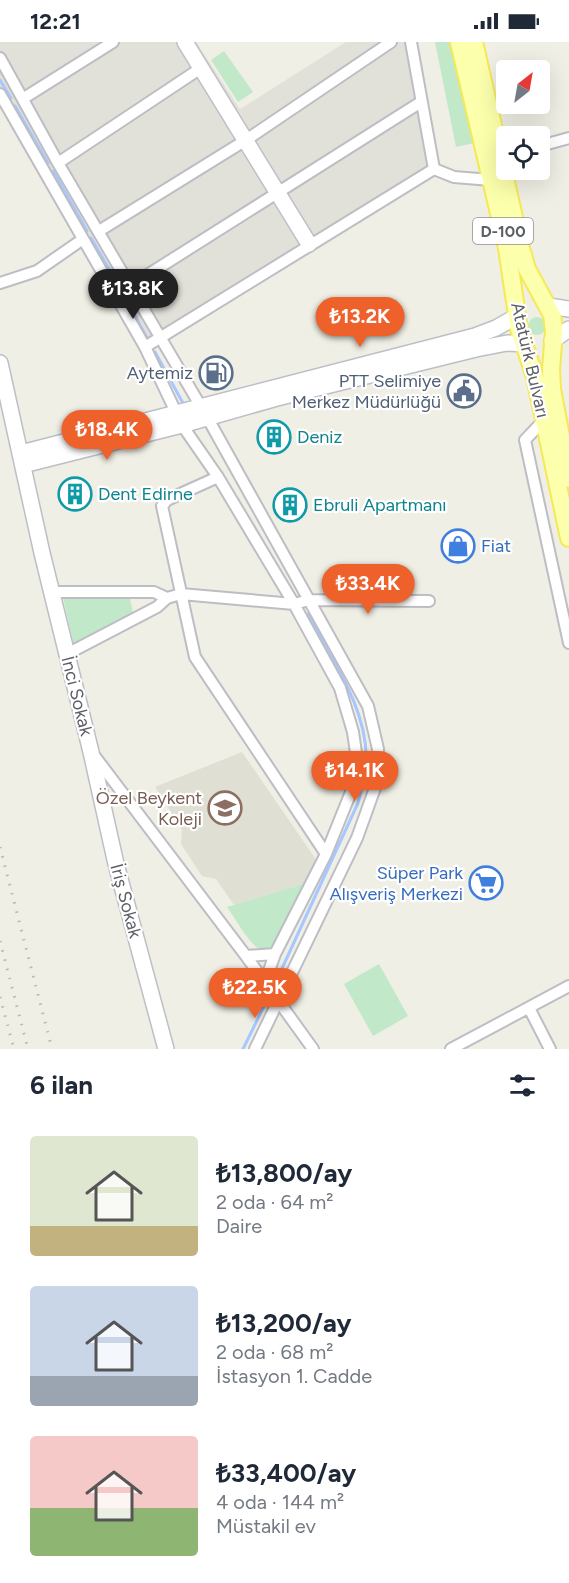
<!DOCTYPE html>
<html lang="tr">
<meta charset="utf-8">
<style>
body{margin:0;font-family:Figtree,sans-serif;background:#f6f6f7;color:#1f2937;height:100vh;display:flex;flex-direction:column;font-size:22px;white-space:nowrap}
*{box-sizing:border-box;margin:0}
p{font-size:20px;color:#747a83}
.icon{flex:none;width:33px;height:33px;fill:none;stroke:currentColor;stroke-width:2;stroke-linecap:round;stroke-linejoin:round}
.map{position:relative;height:1007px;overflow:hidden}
.side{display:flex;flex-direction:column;background:#fff;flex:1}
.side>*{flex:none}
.needle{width:39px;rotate:31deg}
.buttons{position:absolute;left:496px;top:18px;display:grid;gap:12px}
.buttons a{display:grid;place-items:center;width:54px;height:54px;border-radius:6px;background:#fff;box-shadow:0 6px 24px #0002;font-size:30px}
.price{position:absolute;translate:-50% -51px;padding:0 14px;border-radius:21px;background:#ef612b;color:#fff;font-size:20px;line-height:39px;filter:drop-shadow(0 2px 3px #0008)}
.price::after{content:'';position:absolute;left:50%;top:36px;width:18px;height:14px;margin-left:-9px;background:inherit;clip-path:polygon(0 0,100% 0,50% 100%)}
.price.on{background:#222;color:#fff}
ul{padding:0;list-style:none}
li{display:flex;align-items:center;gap:18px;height:150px;padding:0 30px}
li span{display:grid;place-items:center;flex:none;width:168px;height:120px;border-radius:6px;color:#555}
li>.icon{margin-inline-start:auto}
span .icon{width:72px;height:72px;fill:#fffc;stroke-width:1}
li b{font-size:26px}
h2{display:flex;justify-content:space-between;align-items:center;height:72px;padding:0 30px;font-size:26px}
.status{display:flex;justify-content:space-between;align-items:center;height:42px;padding:0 30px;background:#fff;direction:ltr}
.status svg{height:16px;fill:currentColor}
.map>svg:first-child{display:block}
.industrial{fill:#e1e1d9}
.education{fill:#e0dfd3}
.green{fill:#c1e8c9}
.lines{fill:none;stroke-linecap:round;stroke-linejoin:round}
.stream{stroke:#a6c7ff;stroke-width:3}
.street-casing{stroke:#bdbdc4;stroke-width:14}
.secondary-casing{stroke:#bdbfc6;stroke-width:18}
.primary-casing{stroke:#f6e957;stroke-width:20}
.street{stroke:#fff;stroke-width:10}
.secondary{stroke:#fff;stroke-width:15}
.primary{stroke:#fcffab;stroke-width:16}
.rail{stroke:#b8b8b9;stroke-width:3;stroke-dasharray:1.5 8;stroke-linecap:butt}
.labels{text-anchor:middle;stroke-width:4.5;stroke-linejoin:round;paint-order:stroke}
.shield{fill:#fff;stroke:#8e8f94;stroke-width:1.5}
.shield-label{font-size:16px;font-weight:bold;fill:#5d5f66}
.street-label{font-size:18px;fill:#5d5f66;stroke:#fff}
.service-label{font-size:18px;fill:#4e5e75;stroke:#fff;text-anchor:end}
.culture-label{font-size:18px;fill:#0d838f;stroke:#fff;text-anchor:start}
.shop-label{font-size:18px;fill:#366cbe;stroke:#fff;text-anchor:start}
.education-label{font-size:18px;fill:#785e54;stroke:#fff;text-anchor:end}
</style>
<div class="status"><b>12:21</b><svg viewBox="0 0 49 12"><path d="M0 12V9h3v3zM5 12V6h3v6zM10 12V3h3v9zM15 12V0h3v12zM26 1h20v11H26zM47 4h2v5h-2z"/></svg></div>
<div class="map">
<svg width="569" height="1007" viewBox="0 0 569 1007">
<rect width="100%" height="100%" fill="#f0efe5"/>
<path class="industrial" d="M0 0H196L240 67 346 0H411L434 127 145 305 0 50Z"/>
<path class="education" d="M242 710 315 816 317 825 310 840 234 863 216 837 202 834 181 802 182 788 155 745Z"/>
<path class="green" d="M435 0H450L474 101 456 105Z
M224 9 253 50 238 60 211 18Z
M528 284a9 9 0 1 1 18 0a9 9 0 1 1-18 0Z
M63 555 130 557 134 575 74 604Z
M310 840 275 904C270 906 265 908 260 907 250 904 234 874 227 865Z
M379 922 408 974 373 994 344 942Z"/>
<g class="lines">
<path class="stream" d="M0 38 11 56
M15 64 48 121
M53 129 87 189
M91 196 120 246
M122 250 147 296
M155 310 184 363
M273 946 358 761C361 748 365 735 366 721 369 668 331 617 308 572
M243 1007 270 952"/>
<g class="street-casing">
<path id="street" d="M411 0 434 127
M0 16 58 121 207 375 368 664 378 707 375 746 357 796 255 1007
M0 52 145 305 182 383 218 435 294 562 340 646 353 690 357 718 353 745 326 812 275 912 265 940
M24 56 113 0
M540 104 569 96
M58 121 201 26
M434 127 454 135 491 138
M99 189 246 98 391 0
M0 241 37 229 83 197
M130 244 421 60
M145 305 434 127
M544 378 525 398 569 601
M218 435 167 458 162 464 195 615 326 812
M52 550H154L167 556 181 552 294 562 309 558 429 559
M67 612 157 565 167 556
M93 712 246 914 313 1007
M246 914 275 912
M529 966 550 1007
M451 1007 569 944"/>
</g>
<g class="secondary-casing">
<path id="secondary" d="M185 0 309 202
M549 264 569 267
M552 299 569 287
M0 321 42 511 91 710 116 822 166 1007
M21 411 475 294 496 286 517 274
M23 423 182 383 277 356 476 307 507 301 524 302"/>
</g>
<g class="primary-casing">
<path id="primary" d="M459 0 507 206 519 287 535 335 569 496
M474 0 521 206 527 227 552 273 554 289 551 327 552 347 569 437"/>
</g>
<use href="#street" class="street"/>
<use href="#secondary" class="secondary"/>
<use href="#primary" class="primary"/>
<path class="rail" d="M0 805 52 1007
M0 899 28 1007
M0 955 14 1007"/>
</g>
<defs>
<g id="fuel-ring" transform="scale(1.725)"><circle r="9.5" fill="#fff" stroke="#5c6f8a" stroke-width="1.5"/><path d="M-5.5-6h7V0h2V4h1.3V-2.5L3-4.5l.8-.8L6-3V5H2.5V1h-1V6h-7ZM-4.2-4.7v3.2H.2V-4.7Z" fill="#5c6f8a"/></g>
<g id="civic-ring" transform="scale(1.725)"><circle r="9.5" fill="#fff" stroke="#5c6f8a" stroke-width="1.5"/><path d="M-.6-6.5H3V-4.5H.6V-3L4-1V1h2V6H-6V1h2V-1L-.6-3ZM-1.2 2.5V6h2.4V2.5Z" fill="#5c6f8a"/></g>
<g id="building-ring" transform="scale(1.725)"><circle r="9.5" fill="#fff" stroke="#0f9aa8" stroke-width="1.5"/><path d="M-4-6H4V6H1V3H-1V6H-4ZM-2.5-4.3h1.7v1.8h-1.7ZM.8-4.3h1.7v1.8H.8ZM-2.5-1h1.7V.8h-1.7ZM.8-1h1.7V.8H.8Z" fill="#0f9aa8"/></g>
<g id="shop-ring" transform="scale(1.725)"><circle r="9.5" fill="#fff" stroke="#3f7fe0" stroke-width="1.5"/><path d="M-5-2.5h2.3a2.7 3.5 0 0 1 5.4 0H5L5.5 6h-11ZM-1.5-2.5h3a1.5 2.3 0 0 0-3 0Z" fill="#3f7fe0"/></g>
<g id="school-ring" transform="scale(1.725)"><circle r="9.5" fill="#fff" stroke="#8d6e63" stroke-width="1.5"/><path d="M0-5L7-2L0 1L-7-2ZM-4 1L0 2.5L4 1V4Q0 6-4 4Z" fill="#8d6e63"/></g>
<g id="supermarket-ring" transform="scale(1.725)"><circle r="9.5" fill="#fff" stroke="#3f7fe0" stroke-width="1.5"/><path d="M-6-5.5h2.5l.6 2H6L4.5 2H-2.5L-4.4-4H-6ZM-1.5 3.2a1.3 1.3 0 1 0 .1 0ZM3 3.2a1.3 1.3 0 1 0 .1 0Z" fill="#3f7fe0"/></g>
</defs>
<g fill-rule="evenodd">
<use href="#fuel-ring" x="216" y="331"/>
<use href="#civic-ring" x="464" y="349"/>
<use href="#building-ring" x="274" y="395"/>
<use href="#building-ring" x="75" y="452"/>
<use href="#building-ring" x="290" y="463"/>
<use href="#shop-ring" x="458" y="504"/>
<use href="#school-ring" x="225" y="766"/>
<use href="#supermarket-ring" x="486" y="841"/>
</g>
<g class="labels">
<rect class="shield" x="473" y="176" width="60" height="26" rx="4.5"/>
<g class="shield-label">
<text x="503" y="195">D-100</text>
</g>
<g class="street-label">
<text transform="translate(530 318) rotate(77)" y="6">Atatürk Bulvarı</text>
<text transform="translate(77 654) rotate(76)" y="6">İnci Sokak</text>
<text transform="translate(126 859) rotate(75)" y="6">İriş Sokak</text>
</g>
<g class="service-label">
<text x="193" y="337">Aytemiz</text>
<text x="441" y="345">PTT Selimiye<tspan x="441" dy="21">Merkez Müdürlüğü</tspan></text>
</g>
<g class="culture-label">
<text x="297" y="401">Deniz</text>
<text x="98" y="458">Dent Edirne</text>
<text x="313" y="469">Ebruli Apartmanı</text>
</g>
<g class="shop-label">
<text x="481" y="510">Fiat</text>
<text x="463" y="837" text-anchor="end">Süper Park<tspan x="463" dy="21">Alışveriş Merkezi</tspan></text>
</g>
<g class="education-label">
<text x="202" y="762">Özel Beykent<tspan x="202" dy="21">Koleji</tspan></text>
</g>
</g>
</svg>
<div class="buttons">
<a><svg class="needle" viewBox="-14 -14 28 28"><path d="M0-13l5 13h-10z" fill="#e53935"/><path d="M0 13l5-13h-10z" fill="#747a83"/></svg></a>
<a><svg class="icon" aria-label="locate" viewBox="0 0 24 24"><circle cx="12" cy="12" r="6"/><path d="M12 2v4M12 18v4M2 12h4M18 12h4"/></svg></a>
</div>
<b class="price on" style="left:133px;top:278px">₺13.8K</b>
<b class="price" style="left:360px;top:306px">₺13.2K</b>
<b class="price" style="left:107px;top:419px">₺18.4K</b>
<b class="price" style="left:368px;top:573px">₺33.4K</b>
<b class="price" style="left:355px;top:760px">₺14.1K</b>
<b class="price" style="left:255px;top:977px">₺22.5K</b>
</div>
<section class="side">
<h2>6 ilan<svg class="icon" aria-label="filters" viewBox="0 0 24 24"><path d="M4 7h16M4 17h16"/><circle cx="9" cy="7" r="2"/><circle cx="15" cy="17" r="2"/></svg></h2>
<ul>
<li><span style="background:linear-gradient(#dfe7d0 75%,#c2b280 0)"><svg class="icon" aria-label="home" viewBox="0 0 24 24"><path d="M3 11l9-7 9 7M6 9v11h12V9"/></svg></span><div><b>₺13,800/ay</b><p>2 oda · 64 m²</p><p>Daire</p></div></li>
<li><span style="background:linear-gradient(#c9d6e8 75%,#9aa5b1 0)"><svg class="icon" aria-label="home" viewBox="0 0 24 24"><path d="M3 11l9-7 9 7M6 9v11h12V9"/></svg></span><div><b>₺13,200/ay</b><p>2 oda · 68 m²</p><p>İstasyon 1. Cadde</p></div></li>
<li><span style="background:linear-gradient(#f6c9c9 60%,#8fb573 0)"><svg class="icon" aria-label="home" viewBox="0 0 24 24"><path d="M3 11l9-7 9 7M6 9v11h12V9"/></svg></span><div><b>₺33,400/ay</b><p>4 oda · 144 m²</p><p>Müstakil ev</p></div></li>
</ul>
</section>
